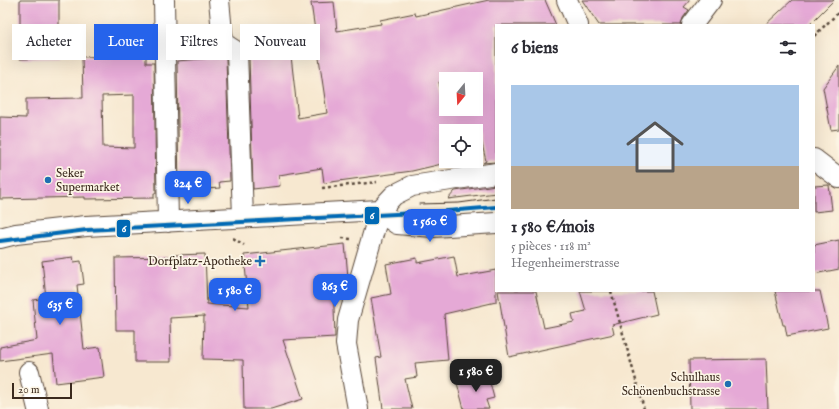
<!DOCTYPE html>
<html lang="fr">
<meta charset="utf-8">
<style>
body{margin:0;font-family:"IM FELL English",serif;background:#f7f7f7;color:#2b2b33;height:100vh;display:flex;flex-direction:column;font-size:15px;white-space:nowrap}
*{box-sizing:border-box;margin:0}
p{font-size:13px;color:#7c7c81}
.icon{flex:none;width:22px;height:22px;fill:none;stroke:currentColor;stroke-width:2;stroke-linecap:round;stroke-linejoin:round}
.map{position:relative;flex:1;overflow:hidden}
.drawer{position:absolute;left:495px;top:24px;width:320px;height:268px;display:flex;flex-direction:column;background:#fff;border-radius:0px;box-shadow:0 4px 16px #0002}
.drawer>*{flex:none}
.banner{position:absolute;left:12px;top:24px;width:380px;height:36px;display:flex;gap:8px}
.needle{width:26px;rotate:198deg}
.buttons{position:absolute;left:439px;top:72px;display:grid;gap:8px}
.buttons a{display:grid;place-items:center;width:44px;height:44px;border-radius:0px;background:#fff;box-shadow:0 4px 16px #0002;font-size:20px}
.scale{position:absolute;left:12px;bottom:10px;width:60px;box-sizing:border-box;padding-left:4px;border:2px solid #3b2a1e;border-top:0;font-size:11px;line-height:14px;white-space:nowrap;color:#3b2a1e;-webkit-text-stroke:3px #fcf5e5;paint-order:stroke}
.price{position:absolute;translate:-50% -34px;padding:0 9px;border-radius:8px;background:#2563eb;color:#fff;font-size:13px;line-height:26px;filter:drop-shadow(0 1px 2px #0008)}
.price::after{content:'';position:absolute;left:50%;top:24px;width:12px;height:9px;margin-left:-6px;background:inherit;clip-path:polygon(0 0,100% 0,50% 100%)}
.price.selected{background:#222;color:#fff}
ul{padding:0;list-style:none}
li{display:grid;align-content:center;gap:8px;height:212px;padding:0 16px}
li+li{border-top:1px solid #e1e1e2}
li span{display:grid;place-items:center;height:124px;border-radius:0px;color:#555}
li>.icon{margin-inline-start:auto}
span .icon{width:72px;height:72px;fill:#fffc;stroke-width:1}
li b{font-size:17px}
h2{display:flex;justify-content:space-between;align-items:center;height:48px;padding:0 16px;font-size:17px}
.tag{padding:0 14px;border-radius:0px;background:#fff;box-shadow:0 4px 16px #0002;font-size:14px;line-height:36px}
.tag.selected{background:#2563eb;color:#fff}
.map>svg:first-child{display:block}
.building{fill:#e5a9d6;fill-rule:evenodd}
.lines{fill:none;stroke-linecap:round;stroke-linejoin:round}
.minor-casing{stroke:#574639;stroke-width:22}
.path{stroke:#574639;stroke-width:2.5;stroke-dasharray:3 3;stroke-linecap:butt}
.minor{stroke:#fff;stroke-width:20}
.tram{stroke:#3b2a1e;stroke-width:1}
.tram-1-casing{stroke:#fcf5e5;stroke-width:7}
.tram-1{stroke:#0069b4;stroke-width:4}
.poi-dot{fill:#1f6fb2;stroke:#fcf5e5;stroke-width:1.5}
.labels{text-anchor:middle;stroke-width:3.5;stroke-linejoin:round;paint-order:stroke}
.poi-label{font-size:12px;fill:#3b2a1e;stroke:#fcf5e5;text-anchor:end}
.line-badge{stroke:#fcf5e5;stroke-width:1.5}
.badge-label{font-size:11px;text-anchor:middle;font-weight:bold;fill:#fff}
</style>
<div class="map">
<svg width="839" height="409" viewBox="0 0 839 409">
<rect width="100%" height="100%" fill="#fcf5e5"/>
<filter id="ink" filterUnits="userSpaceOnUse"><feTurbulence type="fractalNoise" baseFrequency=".025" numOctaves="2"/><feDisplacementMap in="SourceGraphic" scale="8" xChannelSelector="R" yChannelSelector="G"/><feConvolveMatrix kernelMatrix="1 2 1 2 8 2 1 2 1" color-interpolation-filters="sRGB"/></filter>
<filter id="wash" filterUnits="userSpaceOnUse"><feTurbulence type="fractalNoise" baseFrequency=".012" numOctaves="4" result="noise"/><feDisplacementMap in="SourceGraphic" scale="16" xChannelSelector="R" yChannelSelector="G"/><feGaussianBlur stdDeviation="0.9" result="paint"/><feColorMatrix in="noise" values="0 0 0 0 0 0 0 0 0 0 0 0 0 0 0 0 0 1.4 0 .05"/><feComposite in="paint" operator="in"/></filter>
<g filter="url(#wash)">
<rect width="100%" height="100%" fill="#f7e8d0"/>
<g id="blocks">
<path class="building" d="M20 0H59V58L20 59Z
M489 0H545L556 25H496V162L483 163 486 161 479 131H446V163L412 171 324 183 322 168 279 175 280 186 253 189 249 58 291 56 298 118 327 113 311 3 334 2 337 31 381 24 380 20 415 13 416 16ZM476 74V109H445L439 82 446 81V79Z
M582 0H690L684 7 689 10 683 18 681 25H599Z
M792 0H834L809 25H765Z
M146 55V63H154L156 193H154V198L85 199V197L0 199V117L26 118V99L83 98 82 57ZM134 95V148L103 147 102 96Z
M224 57 226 58 230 181 219 182 220 188 206 189V194L190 195V190L179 191 177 61Z
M839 66V129L831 130 823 88Z
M496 185V193L448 199 455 191Z
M829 185 832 210 814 212V186Z
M839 240V269L814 274V245Z
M345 244 348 277 333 279 335 337 283 340 303 399 271 409H244L243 360 203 359 204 316 170 318 171 362H135V330H116L115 258 176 257 175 255 205 254 207 304 249 307 244 255Z
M454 256 458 277 496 270V302L444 314 448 360 415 363 417 377 405 379 412 409H383L376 358 381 357 371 298 391 294 386 264 417 258V263Z
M73 257 74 262 81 261 84 284 77 285 84 349 100 347 104 377 56 383 53 354 0 361V347L37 340 33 300 46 298 42 261Z
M498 291H536L544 328 574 322 572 314 586 311 580 291H652L657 314 612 325 614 334 509 357Z
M775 291H820L828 328 787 336 785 325H783Z
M766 359 768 409H690L689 360Z
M488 375 494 398 486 400 489 409H464L457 383Z"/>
</g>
</g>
<g filter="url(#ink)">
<use href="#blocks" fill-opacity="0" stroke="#574639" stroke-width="1"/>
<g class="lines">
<g class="minor-casing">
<path id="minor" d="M164 0 168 222
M219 0 223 43 237 52 243 217
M567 0 578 25
M692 25 711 0
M814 159 839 178
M380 210 387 217 397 224 433 227 496 223
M0 238 16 234 86 226 380 210
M29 372 38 409
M358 409 346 344 348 320 380 210 394 195 412 186 496 173"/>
</g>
<path class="path" d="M814 36 839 12
M322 188 377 182
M233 238 244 245
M342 238 351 239
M611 291 644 409"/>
<use href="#minor" class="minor"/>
<path class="tram" d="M419 204 459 203 496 198"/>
<g class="tram-1-casing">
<path id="tram-1" d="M0 241 87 230 435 212 496 207"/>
</g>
<use href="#tram-1" class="tram-1"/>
</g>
</g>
<g class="poi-dot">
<circle cx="48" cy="180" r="4"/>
<path d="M258 255h4v4h4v4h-4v4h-4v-4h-4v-4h4z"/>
<circle cx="728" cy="384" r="4"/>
</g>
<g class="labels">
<g class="poi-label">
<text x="56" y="177" text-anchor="start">Seker<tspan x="56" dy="14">Supermarket</tspan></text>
<text x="252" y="265">Dorfplatz-Apotheke</text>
<text x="720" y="381">Schulhaus<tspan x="720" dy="14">Schönenbuchstrasse</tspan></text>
</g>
</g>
<g class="line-badge">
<rect x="364" y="206" width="16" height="19" rx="4" fill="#0069b4"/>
<rect x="116" y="219" width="15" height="19" rx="4" fill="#0069b4"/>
</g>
<g class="badge-label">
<text x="372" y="219">6</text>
<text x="124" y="232">6</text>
</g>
</svg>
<div class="buttons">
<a><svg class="needle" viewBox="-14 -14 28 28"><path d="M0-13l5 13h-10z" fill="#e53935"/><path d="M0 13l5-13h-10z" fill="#7c7c81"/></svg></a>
<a><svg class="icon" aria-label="locate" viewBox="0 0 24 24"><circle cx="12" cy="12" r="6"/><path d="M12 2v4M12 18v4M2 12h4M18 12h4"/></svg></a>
</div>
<div class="scale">20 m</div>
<b class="price" style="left:188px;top:205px">824 €</b>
<b class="price" style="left:430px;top:243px">1 560 €</b>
<b class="price" style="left:335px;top:308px">863 €</b>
<b class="price" style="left:235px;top:312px">1 580 €</b>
<b class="price" style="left:60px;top:326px">635 €</b>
<b class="price selected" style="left:476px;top:393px">1 580 €</b>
<div class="banner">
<a class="tag">Acheter</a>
<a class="tag selected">Louer</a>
<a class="tag">Filtres</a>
<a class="tag">Nouveau</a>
</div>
<section class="drawer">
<h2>6 biens<svg class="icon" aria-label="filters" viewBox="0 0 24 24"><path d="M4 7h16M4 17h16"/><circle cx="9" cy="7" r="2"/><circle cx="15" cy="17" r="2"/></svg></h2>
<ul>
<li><span style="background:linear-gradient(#a9c7e8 65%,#b9a48a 0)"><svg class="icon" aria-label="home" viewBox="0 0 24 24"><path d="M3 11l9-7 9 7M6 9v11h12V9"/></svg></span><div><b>1 580 €/mois</b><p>5 pièces · 118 m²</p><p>Hegenheimerstrasse</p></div></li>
</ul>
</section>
</div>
